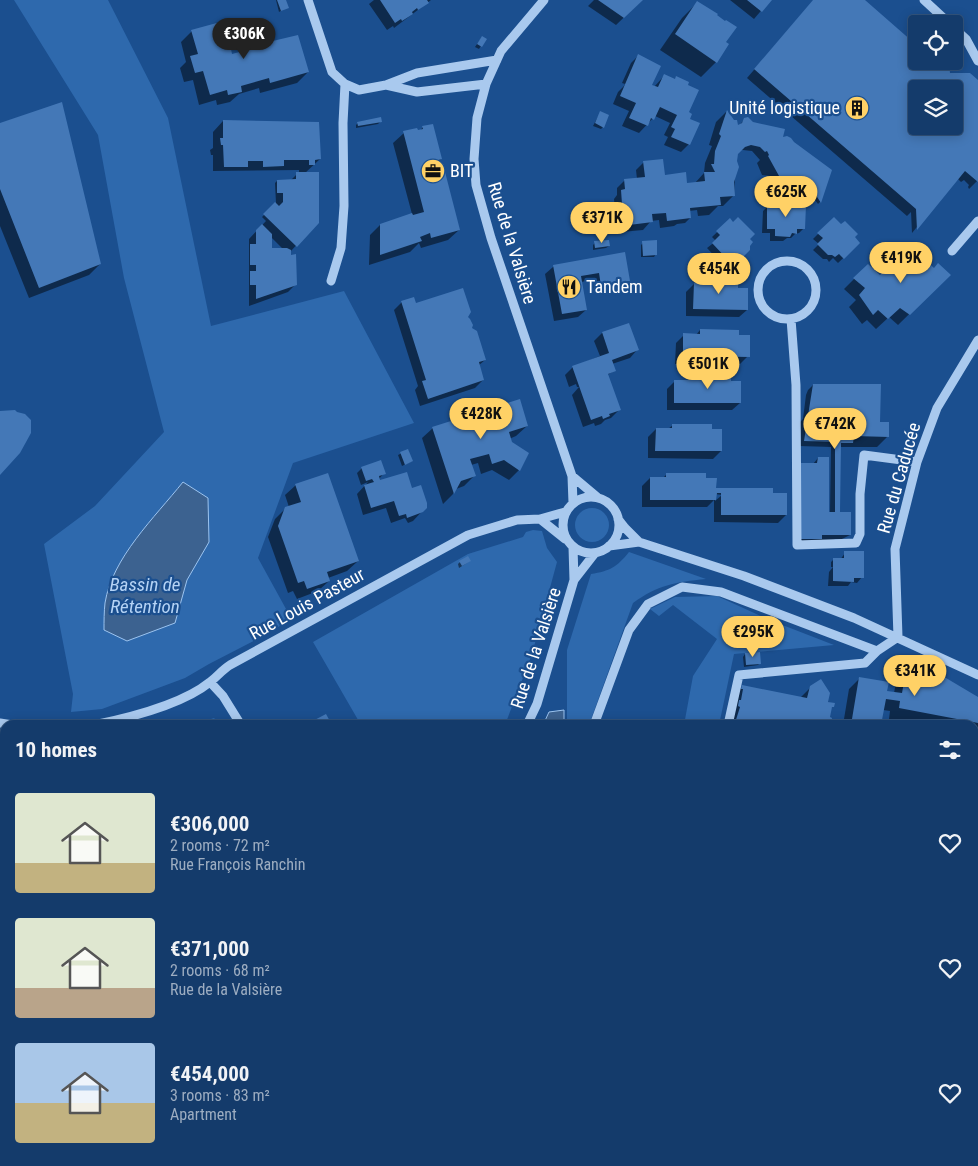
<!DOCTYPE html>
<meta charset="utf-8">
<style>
body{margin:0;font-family:"Roboto Condensed",sans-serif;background:#214673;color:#f1f3f6;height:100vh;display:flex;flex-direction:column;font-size:19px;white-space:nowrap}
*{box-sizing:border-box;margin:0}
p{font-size:16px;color:#9dadc1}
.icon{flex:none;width:28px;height:28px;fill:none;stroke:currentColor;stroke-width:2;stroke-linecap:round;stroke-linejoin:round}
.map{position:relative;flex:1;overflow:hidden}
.drawer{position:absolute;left:0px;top:720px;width:979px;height:446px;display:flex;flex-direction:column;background:#143b6b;border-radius:15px 15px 0 0;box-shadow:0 2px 12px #0003,0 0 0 1px #33557e}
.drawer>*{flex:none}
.tools{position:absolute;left:908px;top:15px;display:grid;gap:10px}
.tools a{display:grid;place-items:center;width:55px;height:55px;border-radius:5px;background:#143b6b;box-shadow:0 2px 12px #0003,0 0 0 1px #33557e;font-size:25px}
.price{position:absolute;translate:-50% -42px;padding:0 11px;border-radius:18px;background:#ffd166;color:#111;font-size:16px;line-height:32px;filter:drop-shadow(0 1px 2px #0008)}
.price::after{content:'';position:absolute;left:50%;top:30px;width:15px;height:11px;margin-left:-8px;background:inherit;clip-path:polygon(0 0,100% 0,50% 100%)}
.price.current{background:#222;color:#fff}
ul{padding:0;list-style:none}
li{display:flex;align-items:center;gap:15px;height:125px;padding:0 15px}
li span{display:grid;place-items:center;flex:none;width:140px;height:100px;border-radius:5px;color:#555}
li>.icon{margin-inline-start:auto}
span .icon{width:60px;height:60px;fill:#fffc;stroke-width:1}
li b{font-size:21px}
h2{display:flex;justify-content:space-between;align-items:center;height:60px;padding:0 15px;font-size:21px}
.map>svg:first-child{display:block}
.green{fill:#2e69ad}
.water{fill:#3c6290;stroke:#9cc4f0}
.shadow{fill:#0007;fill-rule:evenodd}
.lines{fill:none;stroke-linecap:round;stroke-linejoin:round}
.stream{stroke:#9cc4f0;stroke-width:5}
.building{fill:#4478b7;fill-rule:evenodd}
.minor{stroke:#a9c9ee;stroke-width:9}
.major{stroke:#f0f6ff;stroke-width:12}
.labels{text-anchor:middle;stroke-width:4.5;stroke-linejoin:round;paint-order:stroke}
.poi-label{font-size:18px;fill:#fff;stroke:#1b4f8f;text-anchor:start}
.street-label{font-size:18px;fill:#fff;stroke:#1b4f8f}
.water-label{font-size:19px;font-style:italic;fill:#b5d3f5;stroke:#1b4f8f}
</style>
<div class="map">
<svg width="978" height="1166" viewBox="0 0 978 1166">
<rect width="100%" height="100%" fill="#1b4f8f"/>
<path class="green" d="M14 0H108L168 118 211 326 344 291 414 423 293 463 258 558 291 618 271 632 209 664 185 678 102 709 71 712 73 694 44 544 95 506 164 432 124 278 98 135Z
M575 525a17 17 0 1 1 34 0a17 17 0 1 1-34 0Z
M533 530 542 531 547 548 557 562 532 654 505 725H361L313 642 468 554 523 537 526 532Z
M629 552 706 579C675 582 658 585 633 603L589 725H567V650L591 574C610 571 617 567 629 552Z
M717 596 767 619 834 645 734 654 719 725H684L693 676 717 639 673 605 659 616 650 609 675 597Z
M214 718 220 725H193Z
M978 730V798L974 810V752Z
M3 763H5V812L0 813V773L3 772Z"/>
<path class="water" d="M183 482 208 498 209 542 187 580 175 623 127 641 104 630C104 621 104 612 105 603 112 558 155 517 183 482Z
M564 710V725H543L549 712Z"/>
<path class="shadow" d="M276 0H285L287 7 279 12Z
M374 0H431L394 28 393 26 387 30 369 4Z
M594 0H642L616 25 588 6Z
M730 0H770L754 19Z
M814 0H863L912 47H916V61L938 65 948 74 978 81V180L969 189 968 187 969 185 964 180 961 182 957 178 912 233 911 212 907 216 747 78ZM916 89H954V126H916Z
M698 2 725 42 716 62 701 77 660 50 682 18Z
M192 31 225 32 233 42 229 46 231 56 308 72 297 83 260 93 259 88 239 94 230 102 217 105 216 100 199 105 193 80 184 82 180 68 186 62 181 42Z
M482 37 485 39 479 49 475 47Z
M639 55 651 85 654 87 664 76 687 113 689 144 681 152 664 145 668 137 664 135 670 123 655 116 639 133 622 126 629 111 613 104 618 92 624 86 625 84 622 83 631 63Z
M726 112 737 128 745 119 753 123 830 170 820 202 818 204 808 190 800 197 795 190 781 198 774 195 770 189 775 184 770 176 762 175 757 163 760 160 752 151 743 150H740L736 157 734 195 723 206H718L709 215 698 216 697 210 689 211 690 218 685 223 677 224 674 226 660 228 659 220 651 221 643 230 621 232 620 222H616L614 199 617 195V188L625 180 637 179 636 170 644 162 663 176 686 184 695 183 704 173 705 163 712 146 709 145 716 122Z
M600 113 603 127 601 129 593 126Z
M223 121 320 159 304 174 318 222 290 252 296 284 288 292 249 306V239L266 221 262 217 276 203 275 183 277 181H290L297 174H299V170L213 171V155H211L210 150 213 148V132ZM271 237 283 249H271Z
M380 122 378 124 356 128V125L358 123Z
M0 124 100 264 89 275 29 298 0 226Z
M423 127 441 159 434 165 459 230 448 240 421 248 419 243 410 252 369 265 370 235 380 225 412 214 393 143 404 133 420 131Z
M778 201 804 228 799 233 795 234 791 238H787L783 241H770V233H762L763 211 768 206H774Z
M834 218 859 243 838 263 833 258 829 262 827 259H823L813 250 819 244 813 239Z
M730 220 748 239 749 249 733 265 728 259 722 264 707 248 716 241 712 237Z
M595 243 609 246 606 248 593 250V245Z
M643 243 656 254 654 257H641V245Z
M624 254 629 281 626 283 617 285 612 290 601 292 600 288H593L591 280 581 282 586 310 578 317 554 321 545 274 553 267Z
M934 269 949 275 898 325 889 317 876 329 867 320 862 324 849 307 856 300 844 289 854 279Z
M705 272H715V284H736V289H747V310L739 317 686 316V292L694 284H715V282L703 281V274Z
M402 302 465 321 485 360 478 366 483 380 475 388 420 406 415 390 418 386 394 310Z
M629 324 637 350 630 358 612 364 614 371 607 375 619 410 611 418 605 420 601 424 595 426 594 423 583 427 572 395 579 387H577L576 384 569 387 565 375 573 367 600 356 594 341 602 333Z
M700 330 738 336 748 356 740 364H675L676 343 684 335H696Z
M692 377 730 382 740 403 732 410H667V389L675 381H687Z
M813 385 879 423 887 437 877 447H840L839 512 850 535 842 539H835L832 542 798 546 794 472 802 464H813L818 458 828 513H830L831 447 799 446 800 422 803 419 806 395 808 390Z
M673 425 711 430 721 451 713 459 648 458V437L656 429H668Z
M527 426 516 436 509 439 519 470 509 480 492 470 481 474 478 463 471 465 475 475 464 486 456 489 453 494 443 504 422 438 433 428Z
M408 450 412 461 402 466 398 455Z
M362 468 384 473 379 479V482L411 490 425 508 413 521 408 523 405 518 391 523 386 508 363 515 357 494 368 482 361 485 357 473Z
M667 474 715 489 772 494 786 515 778 523 714 522V500L707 507H642V486L650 478H663ZM715 494 722 495 715 501Z
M296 485 358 561 347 571 328 578 329 581 318 591 297 599 293 591 288 593 268 537 275 519 286 508 289 507 285 495Z
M845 553 862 577 857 583 851 582 848 586H828L829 572 833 567H831V562L834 559 840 560Z
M470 561 459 568 458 564 460 562Z
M745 654 760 663 758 665 744 667 743 657Z
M909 661 978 699V735L974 734V725H923L889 719 890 711 883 710 880 725H843L849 689 860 678 886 692 894 693 898 672Z
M743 686 800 698 811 687 833 706 830 709 829 718 830 723 828 725H728L732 697Z
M978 1075V1120L974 1121V1077Z
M68 1161H193L195 1166H63Z
M398 1161H440V1166H401V1163Z
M624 1161H672L662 1164V1166H622Z
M683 1161H715L695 1166H684Z"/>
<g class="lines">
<path class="stream" d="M974 982 978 981"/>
</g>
<path class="building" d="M277 0H286L289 8 281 11Z
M380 0H427L429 3 418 10 417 8 412 12 413 14 402 21 401 19 395 23Z
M598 0H643L624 18Z
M747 0H772L762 12Z
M813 0H865L913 42V45L916 46V61H939V64H949L950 73H970L978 80V182L965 171 917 230 916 209 754 69ZM916 89H954V126H916Z
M697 1 718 14 717 15 725 21 726 20 737 27 726 42 729 44 717 63 675 34Z
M224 21 226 30 231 29 235 42 230 44 232 54 261 46 260 44 298 35 309 72 270 83 269 78 241 86 242 92 228 95 227 90 210 95 203 71 195 73 190 56 198 54 191 30Z
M482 36 487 39 482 47 477 44Z
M638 54 661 66 652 85 658 87 664 74 675 79 676 76 689 82 688 85 699 90 689 112 692 114 690 119 700 123 690 145 671 137 675 129 671 127 677 115 660 107 654 120 651 118 648 126 629 118 636 103 620 96Z
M62 102 101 264 39 288 0 189V123Z
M727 110 734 120H737L738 125 742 123 744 118 748 117 753 122 785 129 783 137 787 136 791 138 794 142 832 170 821 203 806 180 792 188 784 185 768 156 769 155 767 151 765 152 760 147 751 145 745 147 738 154 737 161 739 167 734 182 735 196 720 197 721 205 690 208 691 218 667 221 666 213 652 214 653 222 629 225 628 214 624 215 622 204 621 190 625 189 624 179 645 177 643 161 663 159 665 175 686 172 687 183 705 181 704 172H715L711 164H714L715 151 721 136 719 134Z
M600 111 609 115 604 128 595 123Z
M381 117 382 122 358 126 357 122Z
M223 120 319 122 321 159 315 160V165H309V160H284V166L263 167V161H248V167H224L223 145H221L220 138H223Z
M433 124 442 159 435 161 437 170 444 168 460 230 431 238 430 233 420 237 422 241 380 255V224L412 213 413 215 424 212 403 131 417 128 418 130 423 129 422 126Z
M296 172H319V223L297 247 263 214 275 202 279 206 283 202V193H277V180L296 179Z
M778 200 797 201V205H806L805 229H797V234L792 233 790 237 775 236V229H767V205H778Z
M738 217 755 234 750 239 753 242 750 246V250L739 261 734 255 728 260 712 243 720 235 716 231 730 218 733 222Z
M834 217 841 224 845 221 858 234 855 237 860 243 844 259 839 254 835 257 832 255H828L817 244 823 238 817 233Z
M262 224 272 234V248H287L291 250V255L296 254 297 285 256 299V285H250V271H256V265H250V244H256V230Z
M609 240 610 246 595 248 594 241Z
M657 240V255L643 256 642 241Z
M910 245 934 268 938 263 951 275 910 315 900 308 888 319 878 310 873 315 859 295 865 288 853 278 868 264 880 275Z
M625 252 630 281 601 286 599 273 581 276 587 310 562 314 553 265Z
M705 271H716V283H738V288H748V310L693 309 694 283H705Z
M463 288 471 312 468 317 470 319 473 325 472 328 477 331 486 360 479 362 484 380 428 399 422 381 426 380 401 301 414 297 416 303Z
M629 323 639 350 612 360 616 371 608 374 621 410 609 414 610 416 603 419 602 416 591 420 572 366 609 353 602 332Z
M700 329 739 330V335H750V357L683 356V333L700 334Z
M691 376H731V381H741V403H674V380H691Z
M813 384H881L880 422H889V437L854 436 853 443H841L840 512H851V535H822V539H801V463H817L818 457H829V512H835V442L804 441Z
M520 399 528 426 509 432 512 442 529 453 520 471 504 460 492 464 489 454 470 459 476 476 461 481 454 494 432 427Z
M15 410 17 412 25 414 31 420V433L20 453 0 475V411Z
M672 424H712V429H722V451H655L656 428H672Z
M408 449 413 461 405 465 400 452Z
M381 460 386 474 379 476 380 480 407 472 412 488 421 485 427 503V508L423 512 407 518 406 514 399 516 394 501 371 508 364 485 374 482 372 479 366 481 361 467Z
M328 473 359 561 327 572 330 581 307 589 304 581 298 583 278 526 285 507 301 502 295 484Z
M666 473H706V478H717L716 488H773V493H787V515H721V493H717L716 500H650V477H666Z
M844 551H864V578H854V582L833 581V558H844Z
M468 556 471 561 462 566 459 561Z
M760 652 761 664 746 665 745 653Z
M914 659 978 697V723L899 708 900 701 886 699 881 725H851L859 677 889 682 887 691 902 693 908 660Z
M821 679 830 693 828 702 835 703 834 707H832L830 717 832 718 831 724 829 723V725H736L735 723 740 707 738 706 739 700H741L743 689H741L742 685 807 698 810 686Z
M326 714 332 725H305Z
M978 1074V1112L974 1113V1075Z
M75 1161H194L196 1166H77Z
M410 1161H442L441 1166H410Z
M566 1161H581L579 1166H562L563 1162Z
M630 1161H664L663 1166H628Z
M357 1163 383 1164 382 1166H357Z"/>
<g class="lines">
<path class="minor" d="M308 0 332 72 345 84 359 90 386 85 417 73 497 60
M544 0 501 51 486 84 477 118 474 159 476 185 491 238 572 476 573 503
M924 0 950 24
M954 28 966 39 978 61
M386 85 417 92 486 84
M952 251 978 221
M758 290a29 29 0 1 1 58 0a29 29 0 1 1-58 0Z
M331 281 341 248 344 206 343 123 345 84
M791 319 796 385 797 545 856 543 860 534V494L864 455 917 462
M572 476 597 497
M563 525a28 28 0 1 1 56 0a28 28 0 1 1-56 0Z
M540 519 565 539
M618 519 625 528 639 542 744 576 854 618 978 675
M609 546 639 542
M574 580 595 553
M898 637 895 549 917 462 937 408 978 340
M210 682 223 696 241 725
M0 723 13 725
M94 725C128 718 183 704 210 682 218 676 222 670 230 665L468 535 517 520 540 519 565 512
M527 725 537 704 574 580 573 547
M594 725 629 630 648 604 682 587 721 592 877 651 898 637
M728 725 739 675 865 663 877 651
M974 1055 978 1054
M974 1140 978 1138
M264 1166 267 1161"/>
<path class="major" d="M974 1154 978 1155
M839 1166 850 1161"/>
</g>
<defs>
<g id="building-disc" transform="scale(1.25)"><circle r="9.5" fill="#ffd166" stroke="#1b4f8f"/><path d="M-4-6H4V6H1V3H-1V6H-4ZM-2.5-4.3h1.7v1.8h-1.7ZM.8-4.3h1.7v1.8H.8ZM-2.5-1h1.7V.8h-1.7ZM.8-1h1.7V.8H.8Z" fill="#111"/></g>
<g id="office-disc" transform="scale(1.25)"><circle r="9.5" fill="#ffd166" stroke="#1b4f8f"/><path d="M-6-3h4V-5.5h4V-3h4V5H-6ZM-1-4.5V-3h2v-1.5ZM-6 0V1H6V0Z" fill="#111"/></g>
<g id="restaurant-disc" transform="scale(1.25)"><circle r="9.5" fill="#ffd166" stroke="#1b4f8f"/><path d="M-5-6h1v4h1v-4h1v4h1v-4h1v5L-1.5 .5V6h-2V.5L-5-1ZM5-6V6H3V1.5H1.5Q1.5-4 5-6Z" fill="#111"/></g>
</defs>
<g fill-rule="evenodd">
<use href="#building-disc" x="857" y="108"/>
<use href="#office-disc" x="433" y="171"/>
<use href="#restaurant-disc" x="569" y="287"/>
</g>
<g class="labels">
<g class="poi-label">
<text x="840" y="114" text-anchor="end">Unité logistique</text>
<text x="450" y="177">BIT</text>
<text x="586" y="293">Tandem</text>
</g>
<g class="street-label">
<text transform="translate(512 243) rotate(73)" y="6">Rue de la Valsière</text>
<text transform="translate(899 478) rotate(-74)" y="6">Rue du Caducée</text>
<text transform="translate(307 604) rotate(-29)" y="6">Rue Louis Pasteur</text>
<text transform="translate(536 648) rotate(-72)" y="6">Rue de la Valsière</text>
</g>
<g class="water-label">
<text x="145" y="591">Bassin de<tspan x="145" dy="22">Rétention</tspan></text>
</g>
</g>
</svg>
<div class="tools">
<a><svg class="icon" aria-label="locate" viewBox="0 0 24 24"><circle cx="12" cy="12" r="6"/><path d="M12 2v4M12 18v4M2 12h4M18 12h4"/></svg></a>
<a><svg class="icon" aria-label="layers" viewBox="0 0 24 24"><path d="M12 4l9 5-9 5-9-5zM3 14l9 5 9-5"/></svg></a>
</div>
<b class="price current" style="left:244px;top:60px">€306K</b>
<b class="price" style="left:786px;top:218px">€625K</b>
<b class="price" style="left:602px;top:244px">€371K</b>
<b class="price" style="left:901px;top:284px">€419K</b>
<b class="price" style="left:719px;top:295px">€454K</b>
<b class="price" style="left:708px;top:390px">€501K</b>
<b class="price" style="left:481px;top:440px">€428K</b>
<b class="price" style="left:835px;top:450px">€742K</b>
<b class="price" style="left:753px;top:658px">€295K</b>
<b class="price" style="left:915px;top:697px">€341K</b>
<section class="drawer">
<h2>10 homes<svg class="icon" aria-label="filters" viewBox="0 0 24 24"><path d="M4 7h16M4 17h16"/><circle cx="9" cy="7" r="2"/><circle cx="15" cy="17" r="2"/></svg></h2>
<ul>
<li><span style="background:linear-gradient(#dfe7d0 70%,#c2b280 0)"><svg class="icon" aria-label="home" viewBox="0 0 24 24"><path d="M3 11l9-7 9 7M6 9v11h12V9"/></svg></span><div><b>€306,000</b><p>2 rooms · 72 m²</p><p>Rue François Ranchin</p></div><svg class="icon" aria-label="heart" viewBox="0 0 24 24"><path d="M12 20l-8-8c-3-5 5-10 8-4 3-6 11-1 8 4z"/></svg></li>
<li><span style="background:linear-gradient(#dfe7d0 70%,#b9a48a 0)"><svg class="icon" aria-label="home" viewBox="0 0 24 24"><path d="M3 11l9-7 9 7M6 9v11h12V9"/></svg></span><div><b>€371,000</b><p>2 rooms · 68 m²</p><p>Rue de la Valsière</p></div><svg class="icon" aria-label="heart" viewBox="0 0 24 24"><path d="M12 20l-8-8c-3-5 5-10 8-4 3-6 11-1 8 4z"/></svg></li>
<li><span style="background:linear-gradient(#a9c7e8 60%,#c2b280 0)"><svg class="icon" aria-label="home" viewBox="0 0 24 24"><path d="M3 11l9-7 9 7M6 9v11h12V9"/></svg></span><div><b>€454,000</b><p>3 rooms · 83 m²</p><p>Apartment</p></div><svg class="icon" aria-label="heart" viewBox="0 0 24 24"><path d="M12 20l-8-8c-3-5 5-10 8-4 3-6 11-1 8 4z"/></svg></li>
</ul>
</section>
</div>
